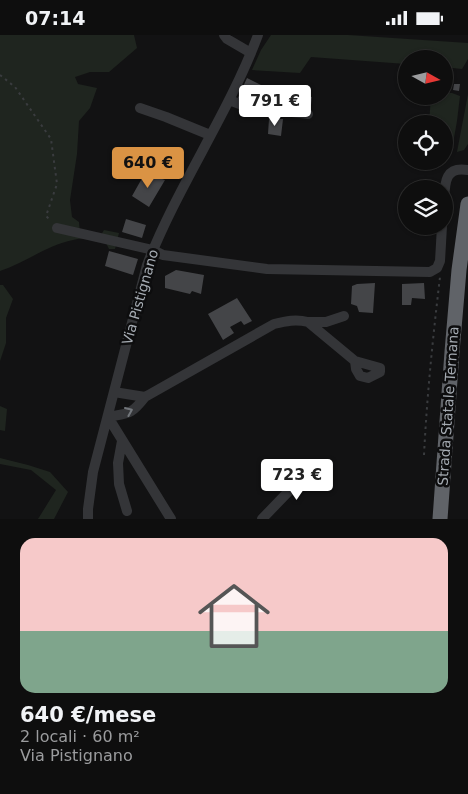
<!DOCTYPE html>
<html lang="it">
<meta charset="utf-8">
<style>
body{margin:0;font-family:"DejaVu Sans",sans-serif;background:#1c1c1c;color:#f1f3f6;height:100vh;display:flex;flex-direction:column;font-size:19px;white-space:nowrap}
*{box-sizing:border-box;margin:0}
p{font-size:16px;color:#9b9c9e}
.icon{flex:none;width:28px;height:28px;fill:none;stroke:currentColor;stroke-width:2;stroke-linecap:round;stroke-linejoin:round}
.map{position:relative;height:484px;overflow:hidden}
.details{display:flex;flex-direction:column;background:#0e0e0e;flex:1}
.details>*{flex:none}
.needle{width:32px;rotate:98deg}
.buttons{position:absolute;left:398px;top:15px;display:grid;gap:10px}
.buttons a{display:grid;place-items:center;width:55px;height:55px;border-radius:50%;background:#0e0e0e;box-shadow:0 1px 4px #0004,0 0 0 1px #2e2e2e;font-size:25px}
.price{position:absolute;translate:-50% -42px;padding:0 11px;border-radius:5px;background:#fff;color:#222;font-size:16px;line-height:32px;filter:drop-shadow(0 1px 2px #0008)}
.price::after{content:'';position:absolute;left:50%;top:30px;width:15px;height:11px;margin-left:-8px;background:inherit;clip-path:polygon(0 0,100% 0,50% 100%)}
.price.on{background:#da9344;color:#111}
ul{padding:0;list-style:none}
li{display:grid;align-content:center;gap:10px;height:265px;padding:0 20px}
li+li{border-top:1px solid #2e2e2e}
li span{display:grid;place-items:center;height:155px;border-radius:15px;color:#555}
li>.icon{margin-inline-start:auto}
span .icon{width:90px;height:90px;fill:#fffc;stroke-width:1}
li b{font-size:21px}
.status{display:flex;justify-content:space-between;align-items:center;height:35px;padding:0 25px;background:#0e0e0e;direction:ltr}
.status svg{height:14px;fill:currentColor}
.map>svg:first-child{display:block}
.green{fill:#1f251f}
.building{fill:#444548}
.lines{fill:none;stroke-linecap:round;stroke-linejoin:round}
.path{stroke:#3a3c3f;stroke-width:2;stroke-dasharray:2.5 4;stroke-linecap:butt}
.minor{stroke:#343538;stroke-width:10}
.highway{stroke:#606368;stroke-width:15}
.oneway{stroke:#72767b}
.labels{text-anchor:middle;stroke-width:5;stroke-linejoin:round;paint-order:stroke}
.street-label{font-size:14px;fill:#a5abb2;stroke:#0d0d0e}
</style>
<div class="status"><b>07:14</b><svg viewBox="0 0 49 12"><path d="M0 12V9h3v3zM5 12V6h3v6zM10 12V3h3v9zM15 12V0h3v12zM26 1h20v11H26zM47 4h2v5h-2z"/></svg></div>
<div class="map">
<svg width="468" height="484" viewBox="0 0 468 484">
<rect width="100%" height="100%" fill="#121213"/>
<path class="green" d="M0 0H134L137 13 109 37H90L75 42 78 49 97 53 90 73 79 86 77 119 70 165 72 182 79 187 80 198 101 200 104 195 119 198 115 214H109L105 206C95 205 82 202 73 205 47 210 25 228 0 236Z
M271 0H348L468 8V24L462 34 444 32V24H406V29L311 22 300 38 252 35 261 15Z
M444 58H452L460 61 457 86 452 114H444V89H429L431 61H444Z
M468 59V109L464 115 457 117Z
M0 250H3L13 264 6 283V308L0 326Z
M0 371 7 374 5 396 0 395Z
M0 423 28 430 50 437 68 457 54 484H38L56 455 31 435 0 429Z"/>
<path class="building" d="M247 43 271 55 266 63 251 58 247 67 237 65Z
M454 49H460L459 56 453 55Z
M291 59 312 62 311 70 290 66Z
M269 84H283L281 101 268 99Z
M145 138 165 145 149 172 132 161Z
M126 184 146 190 142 203 122 197Z
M109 216 138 224 133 240 105 231Z
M176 235 204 240 201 259 192 256 190 259 165 253V241Z
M375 248 373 278 359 277 357 271 351 269 352 251 357 249Z
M424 248 425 264 412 263 411 270H402V249Z
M237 263 252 286 244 290 241 286 230 292 234 298 223 305 208 279Z"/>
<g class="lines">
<path class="path" d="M0 40 15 52 51 104 57 149 46 181 51 186
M424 420C427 360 433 301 440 242"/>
<path class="minor" d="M224 0 227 4 251 18
M229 65 245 71 308 79
M140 73 166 82 210 100
M444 165C445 147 445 131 468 135
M57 193 153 215 163 220 267 234 430 237 437 233 440 226 442 191
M308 287H326L344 281
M114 357 145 362
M122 406 118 428 119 449 127 476
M88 484V474L93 437 147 230C178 150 228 80 258 0
M171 484 108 382C129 378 131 380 145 362L274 289C286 286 296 284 308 287L355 326 380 333V337L368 343 360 341 356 334 355 326
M262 484 314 430"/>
<path class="highway" d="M440 484 452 317 459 235 468 169"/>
</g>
<defs><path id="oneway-chevron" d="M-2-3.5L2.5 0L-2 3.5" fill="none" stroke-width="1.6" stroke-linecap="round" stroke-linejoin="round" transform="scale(1.25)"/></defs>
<use class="oneway" href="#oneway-chevron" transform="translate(129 376) rotate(-23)"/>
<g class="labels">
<g class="street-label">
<text transform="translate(140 262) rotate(-74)" y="5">Via Pistignano</text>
<text transform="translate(448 371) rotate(-86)" y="5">Strada Statale Ternana</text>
</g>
</g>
</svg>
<div class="buttons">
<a><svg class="needle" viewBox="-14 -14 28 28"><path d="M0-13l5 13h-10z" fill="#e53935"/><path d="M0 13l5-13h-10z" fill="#9b9c9e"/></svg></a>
<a><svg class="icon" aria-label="locate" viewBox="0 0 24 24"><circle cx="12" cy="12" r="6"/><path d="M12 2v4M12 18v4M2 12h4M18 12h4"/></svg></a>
<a><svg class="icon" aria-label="layers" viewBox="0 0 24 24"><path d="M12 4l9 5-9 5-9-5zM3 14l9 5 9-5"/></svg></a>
</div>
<b class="price" style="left:275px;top:92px">791 €</b>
<b class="price on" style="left:148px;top:154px">640 €</b>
<b class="price" style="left:297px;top:466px">723 €</b>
</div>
<section class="details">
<ul>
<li><span style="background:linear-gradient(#f6c9c9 60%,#7fa58c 0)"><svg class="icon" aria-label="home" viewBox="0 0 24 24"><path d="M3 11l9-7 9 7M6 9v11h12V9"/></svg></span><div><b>640 €/mese</b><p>2 locali · 60 m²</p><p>Via Pistignano</p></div></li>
</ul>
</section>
